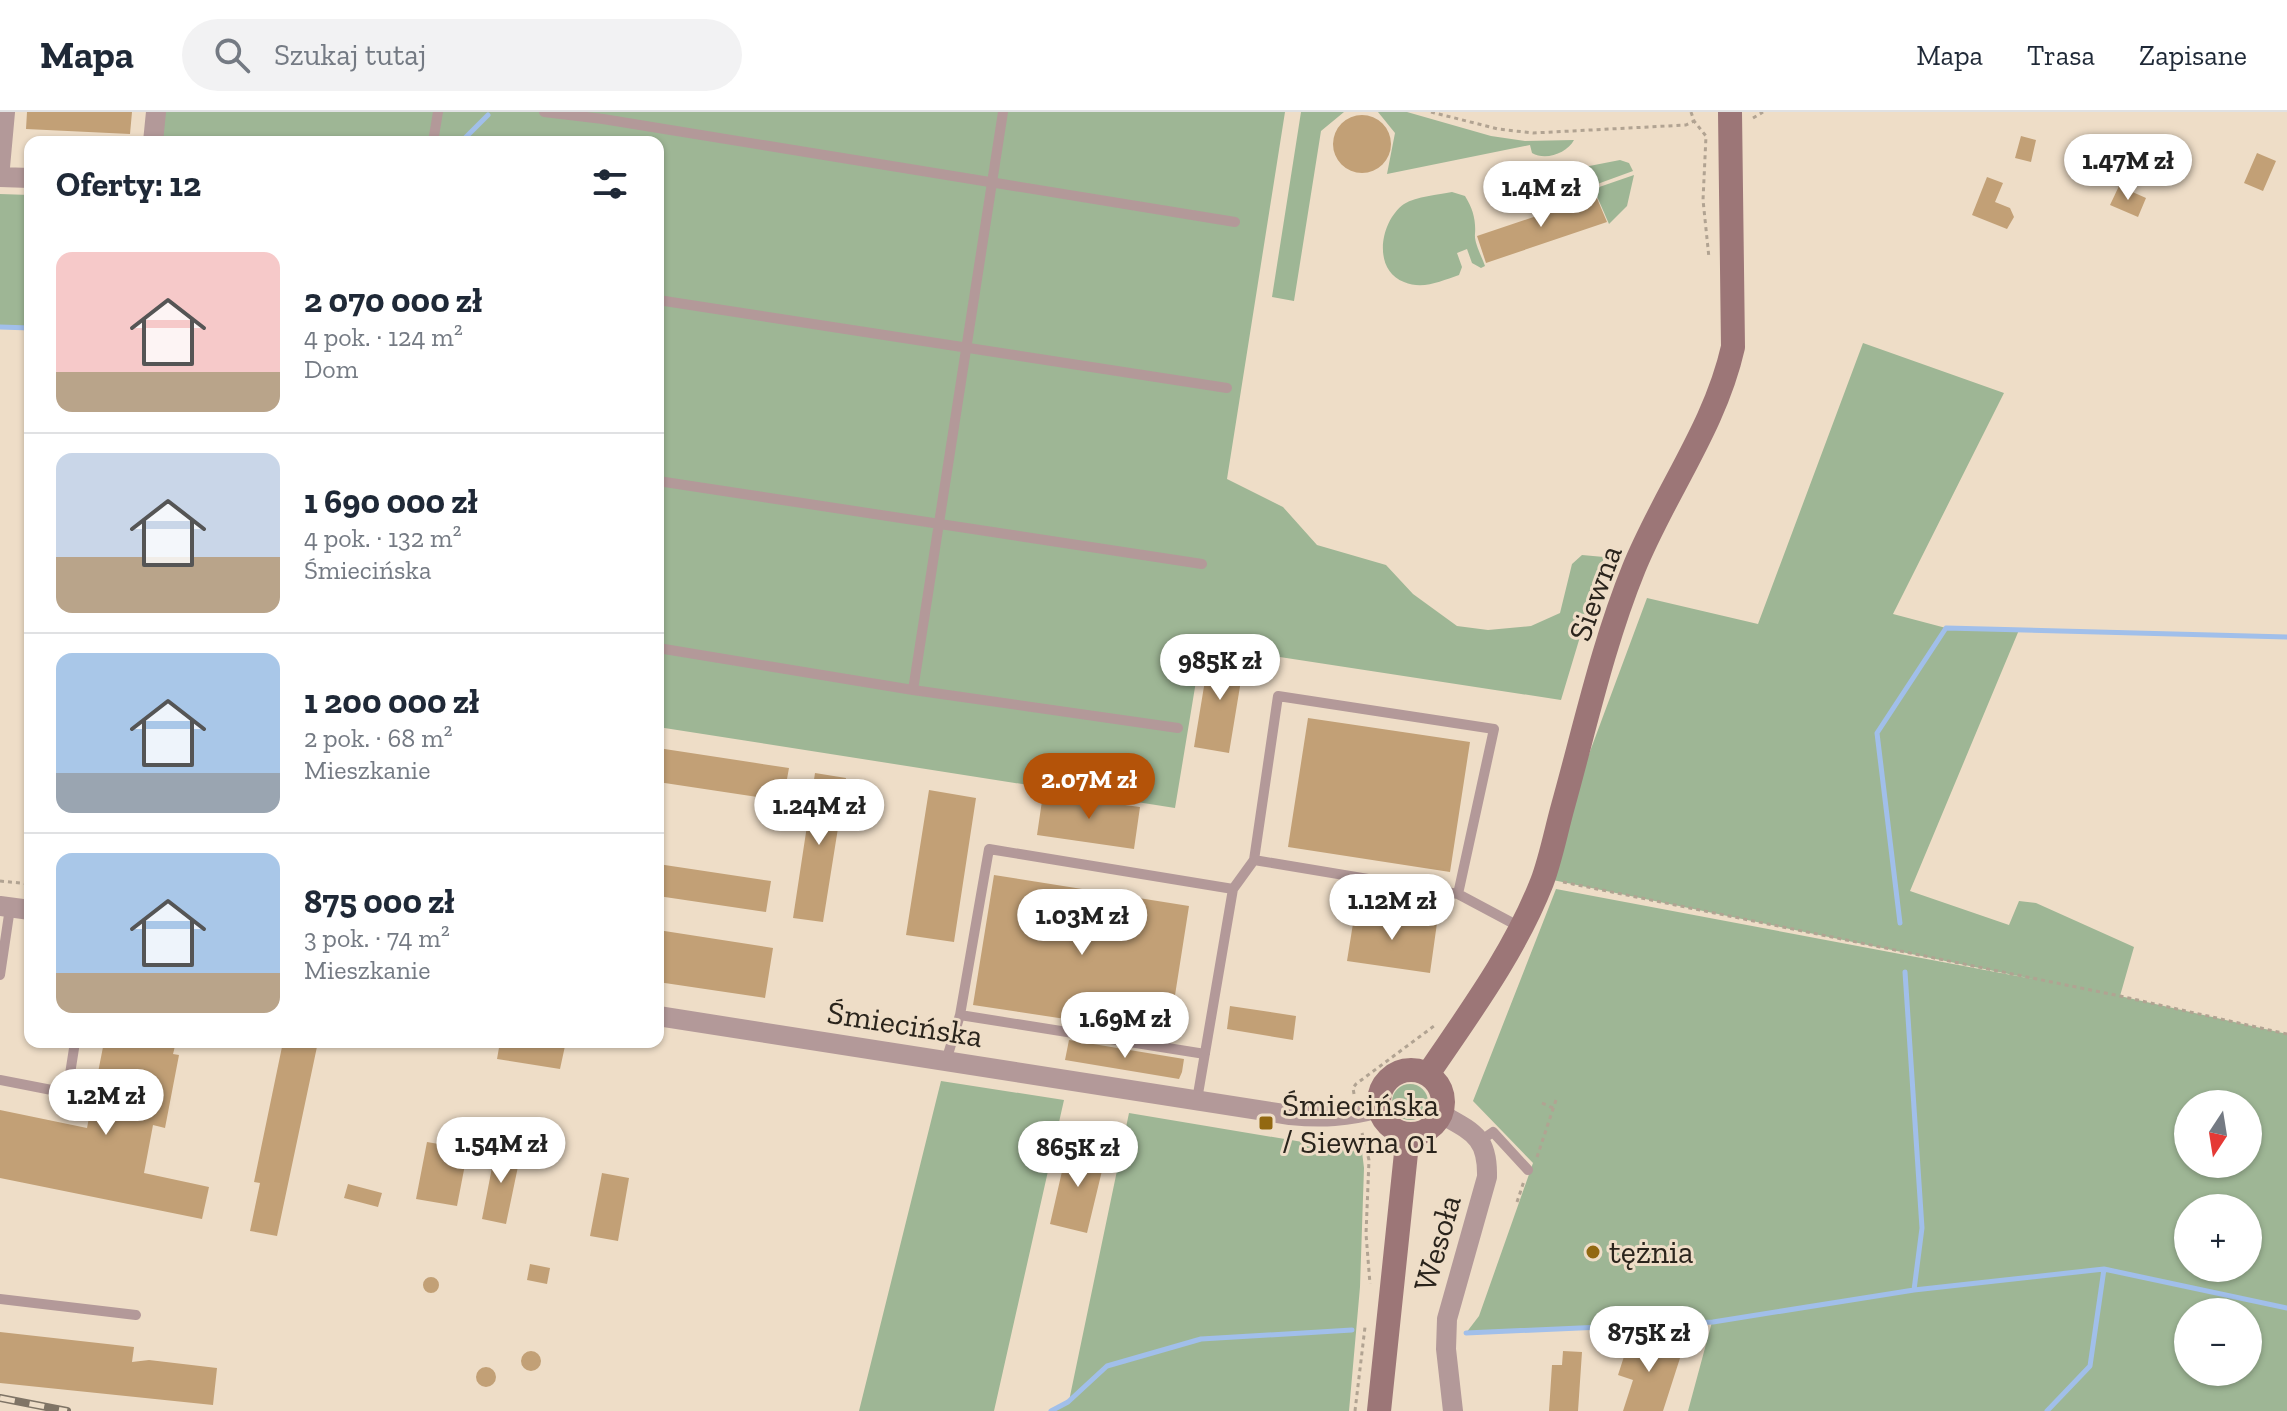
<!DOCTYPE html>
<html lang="pl">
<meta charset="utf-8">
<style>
body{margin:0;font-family:"Zilla Slab",serif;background:#f2f2f3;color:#1f2937;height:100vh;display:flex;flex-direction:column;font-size:30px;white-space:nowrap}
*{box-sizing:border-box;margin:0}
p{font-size:26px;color:#747a83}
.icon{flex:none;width:44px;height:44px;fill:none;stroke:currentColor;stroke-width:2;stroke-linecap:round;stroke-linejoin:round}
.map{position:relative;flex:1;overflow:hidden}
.drawer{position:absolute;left:24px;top:24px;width:640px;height:912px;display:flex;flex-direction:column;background:#fff;border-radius:16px;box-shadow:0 2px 6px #0004}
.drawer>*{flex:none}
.needle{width:52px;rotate:192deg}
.buttons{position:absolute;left:2174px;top:978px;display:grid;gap:16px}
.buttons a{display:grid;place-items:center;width:88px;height:88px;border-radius:50%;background:#fff;box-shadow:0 2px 6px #0004;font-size:40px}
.price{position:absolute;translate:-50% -68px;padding:0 18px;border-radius:28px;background:#fff;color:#222;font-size:26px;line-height:52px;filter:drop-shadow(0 2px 4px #0008)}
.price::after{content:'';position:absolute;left:50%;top:48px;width:24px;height:18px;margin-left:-12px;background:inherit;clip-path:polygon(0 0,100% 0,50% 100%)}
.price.on{background:#b45309;color:#fff}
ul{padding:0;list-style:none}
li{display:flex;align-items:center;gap:24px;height:200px;padding:0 32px}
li+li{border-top:2px solid #e0e1e3}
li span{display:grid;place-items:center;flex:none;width:224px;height:160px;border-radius:16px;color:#555}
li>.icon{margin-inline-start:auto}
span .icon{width:96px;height:96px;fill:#fffc;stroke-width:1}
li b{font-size:34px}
h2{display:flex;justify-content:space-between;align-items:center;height:96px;padding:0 32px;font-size:34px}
header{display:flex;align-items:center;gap:48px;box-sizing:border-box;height:112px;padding:0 40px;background:#fff;border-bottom:2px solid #e0e1e3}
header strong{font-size:38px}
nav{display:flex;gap:44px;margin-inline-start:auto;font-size:28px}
.search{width:560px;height:72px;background:#f2f2f3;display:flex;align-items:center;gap:20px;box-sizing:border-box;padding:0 28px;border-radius:44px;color:#747a83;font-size:30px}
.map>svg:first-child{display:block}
.green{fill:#9eb695;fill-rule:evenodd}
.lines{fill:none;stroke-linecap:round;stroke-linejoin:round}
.stream{stroke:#a1bfea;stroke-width:5}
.building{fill:#c2a076}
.path{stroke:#b1a392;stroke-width:3;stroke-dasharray:4 4;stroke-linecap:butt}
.lane{stroke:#b39999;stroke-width:10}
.street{stroke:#b39999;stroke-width:20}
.secondary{stroke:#9c7677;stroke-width:24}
.rail-casing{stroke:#7f7466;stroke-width:8}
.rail{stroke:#eeddc7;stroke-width:5;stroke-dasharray:15;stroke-linecap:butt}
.poi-dot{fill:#926811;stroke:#eeddc7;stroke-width:3}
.labels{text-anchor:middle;stroke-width:6;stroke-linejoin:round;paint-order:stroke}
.street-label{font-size:32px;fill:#2a241c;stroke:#eeddc7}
.poi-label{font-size:32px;fill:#2a241c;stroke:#eeddc7;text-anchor:start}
</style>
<header>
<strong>Mapa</strong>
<div class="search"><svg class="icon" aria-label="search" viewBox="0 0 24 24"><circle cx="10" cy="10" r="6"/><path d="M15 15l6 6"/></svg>Szukaj tutaj</div>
<nav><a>Mapa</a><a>Trasa</a><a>Zapisane</a></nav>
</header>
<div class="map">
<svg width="2287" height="1299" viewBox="0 0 2287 1299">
<rect width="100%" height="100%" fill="#eeddc7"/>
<path class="green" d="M156 0H1285L1227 367 1283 395 1317 433 1386 453 1413 482 1457 514 1488 518 1531 514 1560 501 1572 452 1582 443 1604 445 1561 588 1202 533 1175 696 658 615V30H153Z
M1301 0H1344L1321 19 1294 189 1272 185Z
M1378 0H1407L1491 24 1525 29 1574 28C1567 41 1546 49 1532 41L1530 33 1387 62 1395 21Z
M1620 48 1629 51 1633 59 1581 78 1578 76 1572 60 1574 57Z
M1560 59 1569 78 1567 82 1542 89 1535 64Z
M1634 63 1627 94 1609 112 1596 82 1583 86 1579 82Z
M1452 80 1465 84C1473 97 1476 108 1475 122 1474 131 1482 145 1485 154L1481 156 1472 151 1467 137 1457 141 1462 155 1459 163C1441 169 1423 178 1404 170 1372 158 1380 109 1404 92 1417 84 1438 83 1452 80Z
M0 82 30 83V216L0 215Z
M1863 231 2004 281 1893 502 1946 516 2019 518 1910 779 2009 813 2019 789 2036 791 2134 835 2120 884 2287 922V1299H1688L1712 1210 1466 1221 1479 1204 1533 1051 1473 989 1556 777 2038 868 1543 766 1647 486 1758 512ZM2188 992H2248V1052H2188ZM2188 1096H2248V1156H2188ZM2188 1200H2248V1260H2188Z
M941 969 1064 988 994 1299H859Z
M1392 990a18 18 0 1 1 36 0a18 18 0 1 1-36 0Z
M1129 1001 1362 1040 1364 1056 1360 1175 1349 1299H1051L1069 1289Z"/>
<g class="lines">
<path class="stream" d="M461 30 488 3
M0 215 30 216
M1900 811 1877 621 1946 516 2287 525
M1914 1178 2104 1157 2287 1196
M1466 1221 1713 1210 1914 1178 1922 1116 1905 860
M1051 1299 1068 1290 1107 1254 1201 1227 1352 1218
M2047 1299 2090 1254 2104 1157"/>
</g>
<path class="building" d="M27 0H132L130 22 26 17Z
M1333 32a29 29 0 1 1 58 0a29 29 0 1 1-58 0Z
M2021 24 2036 28 2031 50 2015 46Z
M2161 24 2184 34 2175 55 2152 45Z
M2257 41 2276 49 2263 79 2244 71Z
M1987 65 2003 71 1995 90 2010 96 2014 105 2007 117 1972 103Z
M2119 74 2146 86 2138 105 2110 93Z
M1596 84 1607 110 1486 151 1477 124Z
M1210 538 1245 544 1229 641 1194 635Z
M1308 606 1470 630 1450 760 1288 735Z
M658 636 789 656 783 689 658 670Z
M815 661 846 666 823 810 793 806Z
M929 678 976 686 954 830 906 823Z
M1043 682 1140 695 1134 737 1037 723Z
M658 752 771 769 766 800 658 784Z
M994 763 1189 794 1168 928 1071 913 1072 908 973 893Z
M1355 799 1437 811 1430 861 1347 849Z
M658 818 773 836 765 886 658 870Z
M1230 894 1296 904 1293 928 1227 917Z
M1069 928 1184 947 1182 960 1179 967 1065 948Z
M104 930H176L173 942 179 943 165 1016 153 1013 144 1061 209 1075 202 1107 0 1066V998L87 1016Z
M283 930H318L277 1124 250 1119 260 1071 254 1070Z
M500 930H541L565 934 560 957 497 947Z
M427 1030 468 1037 457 1094 416 1087Z
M1068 1033 1106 1042 1087 1121 1050 1112Z
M496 1035 521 1040 506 1112 482 1107Z
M602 1061 629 1066 618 1129 590 1124Z
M348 1072 382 1081 378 1095 344 1086Z
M530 1152 550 1156 547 1172 527 1168Z
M423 1173a8 8 0 1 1 16 0a8 8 0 1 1-16 0Z
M0 1220 134 1235 132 1250 149 1248 217 1256 213 1293 0 1271Z
M1660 1225 1678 1230 1674 1241 1681 1243 1663 1299H1623L1633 1268 1618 1263 1630 1226 1657 1235Z
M521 1249a10 10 0 1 1 20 0a10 10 0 1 1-20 0Z
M1563 1239 1582 1240 1578 1299H1549L1552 1253H1562Z
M476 1265a10 10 0 1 1 20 0a10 10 0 1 1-20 0Z"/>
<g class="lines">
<path class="path" d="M1431 0 1498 17 1533 21 1686 13 1694 9
M1691 0 1694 9 1706 24 1703 88 1709 146
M1753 6 1763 0
M0 769 30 772
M1563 770 2120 884 2287 922
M1354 982 1353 976 1356 972 1434 914
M1542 991 1553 996
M1362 1021 1369 1048 1366 1122 1370 1172
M1302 1024 1339 1032H1365
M1537 1045 1556 988
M1517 1090 1524 1069
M1355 1299 1365 1215"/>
<path class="lane" d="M544 0 603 7 1235 110
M433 30 438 0
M658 188 1227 276
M658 369 1202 452
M658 536 913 578 1003 0
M913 578 1178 616
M1458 782 1520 815
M0 863 10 796
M1205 942 960 903 989 737 1233 777
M946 949 960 903
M0 968 67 981 75 930
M1197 988 1233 777 1254 748 1458 782 1494 617 1278 584 1254 748
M1480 1029 1493 1020 1528 1058
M0 1187 136 1203"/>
<path class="street" d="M153 30 156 0
M0 55 5 0
M0 65 30 66
M0 794 30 798
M658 904 1290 1003C1321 1006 1348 1005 1379 996
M1441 1002C1473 1020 1488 1025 1487 1065L1447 1207 1446 1237 1453 1299"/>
<path class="secondary" d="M1379 990a32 32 0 1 1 64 0a32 32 0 1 1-64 0Z
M1428 962C1470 900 1514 841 1542 770 1551 746 1556 719 1563 694 1585 615 1603 532 1634 456 1665 380 1715 315 1733 235L1730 0
M1379 1299 1408 1022"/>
<g class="rail-casing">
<path id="rail" d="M0 1286 67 1299"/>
</g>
<use href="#rail" class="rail"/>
</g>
<g class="poi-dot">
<rect x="1258" y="1003" width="16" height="16" rx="4"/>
<circle cx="1593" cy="1140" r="8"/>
</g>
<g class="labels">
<g class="street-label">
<text transform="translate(1595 481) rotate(-70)" y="11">Siewna</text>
<text transform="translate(905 912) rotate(9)" y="11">Śmiecińska</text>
<text transform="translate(1437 1131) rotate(-74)" y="11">Wesoła</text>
</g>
<g class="poi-label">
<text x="1282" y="1004">Śmiecińska<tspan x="1282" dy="37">/ Siewna 01</tspan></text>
<text x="1609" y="1151">tężnia</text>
</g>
</g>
</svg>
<div class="buttons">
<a><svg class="needle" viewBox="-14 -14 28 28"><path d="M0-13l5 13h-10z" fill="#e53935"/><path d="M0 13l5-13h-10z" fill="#747a83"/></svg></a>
<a>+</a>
<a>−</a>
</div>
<b class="price" style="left:2128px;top:90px">1.47M zł</b>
<b class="price" style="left:1541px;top:117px">1.4M zł</b>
<b class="price" style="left:1220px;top:590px">985K zł</b>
<b class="price on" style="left:1089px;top:709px">2.07M zł</b>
<b class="price" style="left:819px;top:735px">1.24M zł</b>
<b class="price" style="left:1392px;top:830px">1.12M zł</b>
<b class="price" style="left:1082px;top:845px">1.03M zł</b>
<b class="price" style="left:1125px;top:948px">1.69M zł</b>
<b class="price" style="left:106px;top:1025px">1.2M zł</b>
<b class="price" style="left:501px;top:1073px">1.54M zł</b>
<b class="price" style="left:1078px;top:1077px">865K zł</b>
<b class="price" style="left:1649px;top:1262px">875K zł</b>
<section class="drawer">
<h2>Oferty: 12<svg class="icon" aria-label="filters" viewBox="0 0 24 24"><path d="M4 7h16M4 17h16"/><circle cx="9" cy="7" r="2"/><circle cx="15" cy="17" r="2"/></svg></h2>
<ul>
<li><span style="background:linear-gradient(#f6c9c9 75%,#b9a48a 0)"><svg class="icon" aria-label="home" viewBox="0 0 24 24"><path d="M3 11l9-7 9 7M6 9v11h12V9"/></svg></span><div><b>2 070 000 zł</b><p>4 pok. · 124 m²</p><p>Dom</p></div></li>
<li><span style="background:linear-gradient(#c9d6e8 65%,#b9a48a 0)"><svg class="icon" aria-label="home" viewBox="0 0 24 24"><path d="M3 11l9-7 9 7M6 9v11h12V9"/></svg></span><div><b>1 690 000 zł</b><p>4 pok. · 132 m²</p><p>Śmiecińska</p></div></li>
<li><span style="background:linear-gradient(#a9c7e8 75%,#9aa5b1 0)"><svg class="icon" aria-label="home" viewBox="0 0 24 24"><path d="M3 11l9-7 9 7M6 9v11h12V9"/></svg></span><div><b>1 200 000 zł</b><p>2 pok. · 68 m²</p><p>Mieszkanie</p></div></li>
<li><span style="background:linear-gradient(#a9c7e8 75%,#b9a48a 0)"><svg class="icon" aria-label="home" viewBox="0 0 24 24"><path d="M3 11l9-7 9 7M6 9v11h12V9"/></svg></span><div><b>875 000 zł</b><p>3 pok. · 74 m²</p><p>Mieszkanie</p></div></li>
</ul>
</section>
</div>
